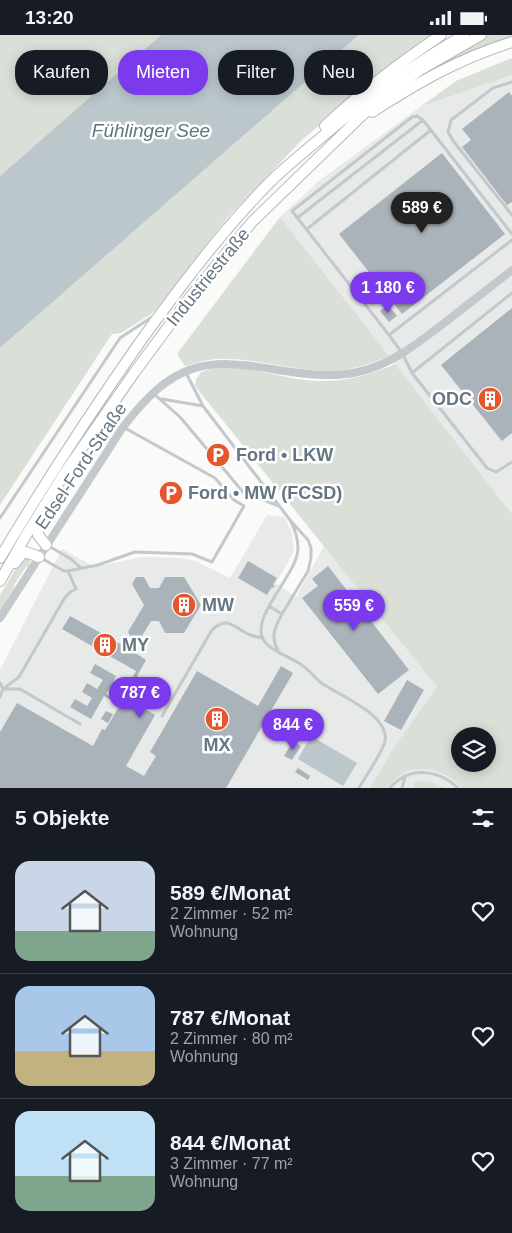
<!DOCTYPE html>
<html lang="de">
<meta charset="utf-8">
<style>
body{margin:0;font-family:Arial,sans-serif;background:#20242c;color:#f1f3f6;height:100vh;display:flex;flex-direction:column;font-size:19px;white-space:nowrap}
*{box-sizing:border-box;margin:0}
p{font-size:16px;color:#9ea1a6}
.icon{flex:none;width:28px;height:28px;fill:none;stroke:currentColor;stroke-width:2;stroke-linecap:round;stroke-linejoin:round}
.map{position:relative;height:753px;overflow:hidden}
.details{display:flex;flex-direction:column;background:#171b24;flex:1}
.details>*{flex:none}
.guide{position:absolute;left:15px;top:15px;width:482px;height:45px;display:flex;gap:10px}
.fabs{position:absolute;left:451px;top:692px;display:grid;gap:10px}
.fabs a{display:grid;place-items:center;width:45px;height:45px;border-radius:50%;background:#171b24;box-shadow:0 2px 12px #0003;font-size:25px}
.price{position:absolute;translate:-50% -42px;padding:0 11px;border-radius:18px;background:#7c3aed;color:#fff;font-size:16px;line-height:32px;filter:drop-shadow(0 1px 2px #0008)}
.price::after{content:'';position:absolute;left:50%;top:30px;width:15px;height:11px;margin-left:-8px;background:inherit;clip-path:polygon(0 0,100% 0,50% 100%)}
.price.current{background:#222;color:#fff}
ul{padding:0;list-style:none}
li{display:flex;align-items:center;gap:15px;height:125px;padding:0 15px}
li+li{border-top:1px solid #363941}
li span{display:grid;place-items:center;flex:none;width:140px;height:100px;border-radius:15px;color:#555}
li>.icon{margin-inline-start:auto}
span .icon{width:60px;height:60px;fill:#fffc;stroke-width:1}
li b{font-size:21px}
h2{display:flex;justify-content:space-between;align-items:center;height:60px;padding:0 15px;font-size:21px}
.tag{padding:0 18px;border-radius:20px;background:#171b24;box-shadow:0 2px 12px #0003;font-size:18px;line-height:45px}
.tag.current{background:#7c3aed;color:#fff}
.status{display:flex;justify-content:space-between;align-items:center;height:35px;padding:0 25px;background:#171b24;direction:ltr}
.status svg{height:14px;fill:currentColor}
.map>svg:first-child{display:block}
.built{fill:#e8e9e9}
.green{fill:#dadfd7;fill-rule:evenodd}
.water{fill:#bbc7cb}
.building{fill:#aab3b9}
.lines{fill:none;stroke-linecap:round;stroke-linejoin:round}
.trunk-casing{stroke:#b4b9bd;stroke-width:12}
.service{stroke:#c3c8cc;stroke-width:3}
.tertiary{stroke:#c3c8cc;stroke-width:8}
.trunk{stroke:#fff;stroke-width:10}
.labels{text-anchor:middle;stroke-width:5;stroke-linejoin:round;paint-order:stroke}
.street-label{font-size:18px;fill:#657683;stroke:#fff}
.poi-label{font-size:18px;font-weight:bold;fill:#657683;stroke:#fff;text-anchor:start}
.water-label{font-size:19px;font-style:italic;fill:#60757c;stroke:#fff}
</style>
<div class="status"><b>13:20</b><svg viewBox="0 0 49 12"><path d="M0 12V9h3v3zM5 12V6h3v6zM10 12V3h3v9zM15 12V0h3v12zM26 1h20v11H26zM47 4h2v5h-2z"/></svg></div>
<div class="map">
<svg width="512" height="753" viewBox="0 0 512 753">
<rect width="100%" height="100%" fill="#fafaf8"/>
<path class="built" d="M512 40V479L280 182 320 145 420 72Z
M267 480 284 482 292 498 294 516 276 548 296 562 324 511 476 701H460V729H488L512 753H0V635L62 514 95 532 142 522 181 523 195 526 230 543Z"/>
<path class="green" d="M0 0H161L0 141Z
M359 0H437L366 51 302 105 228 182 154 277 121 298 112 299 0 470V313Z
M485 0H512V4L412 48V44Z
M512 23V40L420 72 456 46Z
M280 182 389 321C370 329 350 336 330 336 291 336 254 322 215 324 205 325 195 328 185 331L177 319Z
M395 329 512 479V753H461C449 737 425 729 405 737 398 740 392 747 387 753H370L393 714 437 652 195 351 196 345 201 337C234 325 272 341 305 345 337 349 366 342 395 329ZM460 701H488V729H460Z
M25 521 31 524 28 532H26L14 550 15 551 0 576V560L21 525Z
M420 746 431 747 445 753H414L413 748Z"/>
<path class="water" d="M161 0H359L0 313V141Z
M311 701 357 728 343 751 298 724Z"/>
<path class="building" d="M509 57 512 61V167L507 170 462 112 471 105 462 94Z
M442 118 505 199 402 279 339 199Z
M388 270 397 281 389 287 380 276Z
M512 273V398L502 406 441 330Z
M248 526 277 543 273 550 275 551 273 553 272 552 267 560 238 543Z
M328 531 409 635 378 659 302 563 318 551 312 544Z
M136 542H144L150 553H159L165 542H184L201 570 184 598H165L159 586H151L140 604H134L128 613 146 625 137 641 163 657 157 667 151 664 145 674 155 680 126 731 144 741 156 721 150 717 197 636 258 671 281 631 293 638 226 753H0V697L17 668 93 711 102 694 105 695 120 670 104 661 91 684 70 672 75 664 87 671 92 663 82 657 87 648 97 654 103 645 90 638 95 629 116 641 106 659 121 668 124 663 122 661 136 636 62 594 70 581 126 612 132 603 128 597 144 570 132 549Z
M407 645 424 655 401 695 384 686Z
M106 676 113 679 108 688 101 684Z
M293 706 301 711 292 725 284 721Z
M298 733 310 741 308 745 295 737Z"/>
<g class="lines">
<g class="trunk-casing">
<path id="trunk" d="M372 77C419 47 458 24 512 7
M325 91C361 57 401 27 441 0
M43 483 39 491 38 500 46 510
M0 523C44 449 91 377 140 307 180 252 221 197 269 148 286 131 305 116 323 101 368 63 414 29 464 0
M15 528 21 520 26 517 39 522
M0 546 25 502 66 436 134 338 191 261 252 187 379 64 420 35 481 0"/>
</g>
<path class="service" d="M512 47 493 53 451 85 448 97 454 107 512 180
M297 183 423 85
M307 194 431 95
M512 205 389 300 402 318 412 338 487 433 496 437 512 427
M389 300 292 176 412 82 417 81 423 85 512 199
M186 338 203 371 290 485 308 505 311 513V523L308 536 282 579 269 571
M412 338 512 258
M154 359 180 382 243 457 279 471
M162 364 203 371
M0 483 120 303 155 280
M290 485C295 494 298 503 298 514 297 540 251 580 263 604 269 615 287 621 297 627 308 633 312 640 320 647 337 660 390 679 385 706 383 717 365 742 359 753
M47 510 71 524 81 533
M41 523 64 536H68L98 530 135 517 192 519 212 527 244 471 234 465 215 443 123 392
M278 615C270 602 275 592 282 579
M0 648 3 654 19 642 64 564 70 557 76 554 68 536
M0 662 3 654H20L80 689
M162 681 212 595C228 580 234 593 250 600 253 601 258 602 262 603
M390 753C409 731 438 734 458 753
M402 753 405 742"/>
<path class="tertiary" d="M0 583 123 392C172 329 201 321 278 335 305 339 331 343 358 337 394 329 423 304 452 282 472 266 492 251 512 235"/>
<use href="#trunk" class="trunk"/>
</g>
<defs>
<g id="building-disc" transform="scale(1.25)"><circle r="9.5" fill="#e4572e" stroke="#fff"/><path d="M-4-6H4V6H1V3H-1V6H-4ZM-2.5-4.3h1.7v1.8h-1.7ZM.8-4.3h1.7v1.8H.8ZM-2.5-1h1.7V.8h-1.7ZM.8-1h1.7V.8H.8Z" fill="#fff"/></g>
<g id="parking-disc" transform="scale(1.25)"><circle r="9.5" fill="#e4572e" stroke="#fff"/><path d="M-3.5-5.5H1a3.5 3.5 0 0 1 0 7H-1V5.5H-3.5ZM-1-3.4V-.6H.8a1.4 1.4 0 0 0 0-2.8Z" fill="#fff"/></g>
</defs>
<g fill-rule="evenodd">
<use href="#building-disc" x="490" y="364"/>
<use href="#parking-disc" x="218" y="420"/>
<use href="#parking-disc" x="171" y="458"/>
<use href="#building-disc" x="184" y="570"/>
<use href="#building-disc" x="105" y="610"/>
<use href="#building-disc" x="217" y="684"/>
</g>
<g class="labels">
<g class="street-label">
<text transform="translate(208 242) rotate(-51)" y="6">Industriestraße</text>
<text transform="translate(81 431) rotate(-56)" y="6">Edsel-Ford-Straße</text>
</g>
<g class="poi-label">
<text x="472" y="370" text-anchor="end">ODC</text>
<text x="236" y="426">Ford • LKW</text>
<text x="188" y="464">Ford • MW (FCSD)</text>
<text x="202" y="576">MW</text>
<text x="122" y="616">MY</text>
<text x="217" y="716" text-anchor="middle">MX</text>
</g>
<g class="water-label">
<text x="151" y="102">Fühlinger See</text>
</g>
</g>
</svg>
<div class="fabs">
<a><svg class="icon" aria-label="layers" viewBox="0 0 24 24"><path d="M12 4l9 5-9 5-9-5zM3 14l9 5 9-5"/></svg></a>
</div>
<b class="price current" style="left:422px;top:199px">589 €</b>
<b class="price" style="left:388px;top:279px">1 180 €</b>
<b class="price" style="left:354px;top:597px">559 €</b>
<b class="price" style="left:140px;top:684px">787 €</b>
<b class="price" style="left:293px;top:716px">844 €</b>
<div class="guide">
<a class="tag">Kaufen</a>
<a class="tag current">Mieten</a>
<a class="tag">Filter</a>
<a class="tag">Neu</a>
</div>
</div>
<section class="details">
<h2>5 Objekte<svg class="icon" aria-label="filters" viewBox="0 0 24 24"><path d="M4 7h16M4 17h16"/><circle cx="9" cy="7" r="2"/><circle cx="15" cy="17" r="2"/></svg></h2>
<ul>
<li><span style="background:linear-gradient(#c9d6e8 70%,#7fa58c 0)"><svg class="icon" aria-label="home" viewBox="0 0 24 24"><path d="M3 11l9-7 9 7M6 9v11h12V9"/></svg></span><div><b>589 €/Monat</b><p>2 Zimmer · 52 m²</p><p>Wohnung</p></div><svg class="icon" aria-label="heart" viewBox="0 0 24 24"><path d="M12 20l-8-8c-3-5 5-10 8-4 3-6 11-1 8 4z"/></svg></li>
<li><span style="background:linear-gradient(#a9c7e8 65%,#c2b280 0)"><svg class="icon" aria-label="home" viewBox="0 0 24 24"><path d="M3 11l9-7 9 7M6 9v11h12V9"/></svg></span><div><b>787 €/Monat</b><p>2 Zimmer · 80 m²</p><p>Wohnung</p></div><svg class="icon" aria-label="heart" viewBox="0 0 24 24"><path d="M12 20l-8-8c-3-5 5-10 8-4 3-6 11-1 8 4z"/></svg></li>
<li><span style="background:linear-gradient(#bfe0f5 65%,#7fa58c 0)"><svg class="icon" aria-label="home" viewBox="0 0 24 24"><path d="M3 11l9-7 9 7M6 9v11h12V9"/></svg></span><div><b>844 €/Monat</b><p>3 Zimmer · 77 m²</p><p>Wohnung</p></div><svg class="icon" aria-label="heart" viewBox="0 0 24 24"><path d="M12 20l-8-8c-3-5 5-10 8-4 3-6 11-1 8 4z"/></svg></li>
</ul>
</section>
